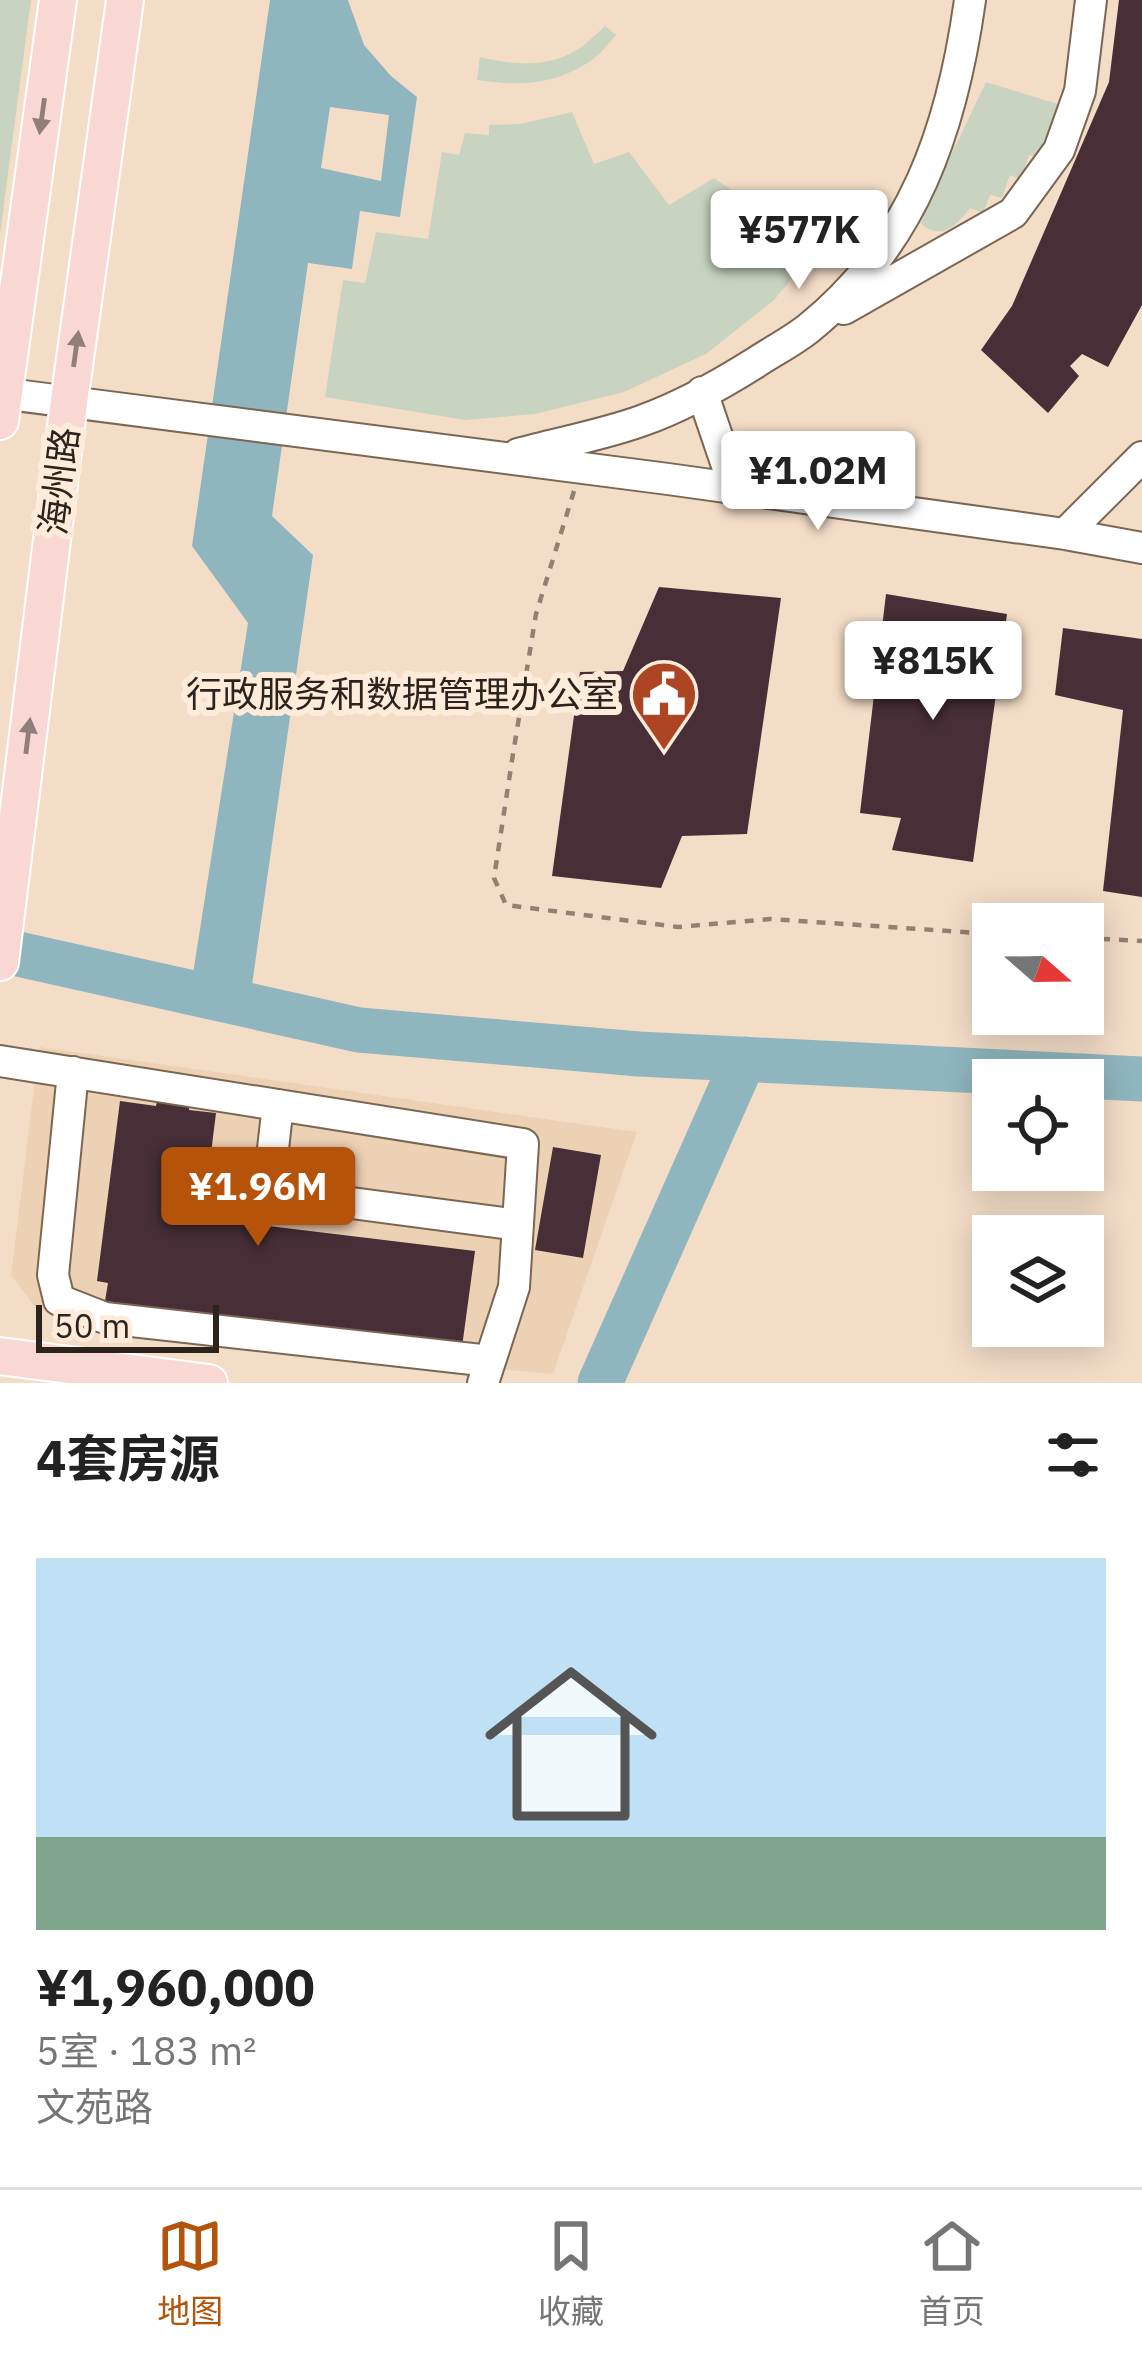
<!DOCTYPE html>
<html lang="zh">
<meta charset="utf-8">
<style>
body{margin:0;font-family:"IBM Plex Sans","Noto Sans SC",sans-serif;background:#f2f2f2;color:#222;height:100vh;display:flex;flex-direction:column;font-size:45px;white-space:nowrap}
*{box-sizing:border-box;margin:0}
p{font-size:39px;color:#767676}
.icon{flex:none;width:66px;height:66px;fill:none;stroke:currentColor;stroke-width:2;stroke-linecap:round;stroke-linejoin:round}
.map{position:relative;height:1383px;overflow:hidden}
.side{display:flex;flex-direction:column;background:#fff;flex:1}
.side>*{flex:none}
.needle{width:78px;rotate:110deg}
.fabs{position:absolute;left:972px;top:903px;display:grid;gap:24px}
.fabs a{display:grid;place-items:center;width:132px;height:132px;border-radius:0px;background:#fff;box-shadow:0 6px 30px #0003;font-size:60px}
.scale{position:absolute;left:36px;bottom:30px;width:183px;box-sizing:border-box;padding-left:12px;border:6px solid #2c241c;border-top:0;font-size:33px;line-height:42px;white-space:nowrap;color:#2c241c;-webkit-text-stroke:9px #feebda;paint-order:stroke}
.price{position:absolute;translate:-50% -102px;padding:0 27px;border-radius:12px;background:#fff;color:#222;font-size:39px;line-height:78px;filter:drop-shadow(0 3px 6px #0008)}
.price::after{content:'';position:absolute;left:50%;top:72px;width:36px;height:27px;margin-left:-18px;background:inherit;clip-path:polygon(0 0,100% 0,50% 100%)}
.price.active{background:#b45309;color:#fff}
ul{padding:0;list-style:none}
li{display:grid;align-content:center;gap:24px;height:636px;padding:0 36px}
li+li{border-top:3px solid #e0e0e0}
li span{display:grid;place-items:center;height:372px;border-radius:0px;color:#555}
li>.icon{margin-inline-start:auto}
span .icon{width:216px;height:216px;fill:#fffc;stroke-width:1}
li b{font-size:51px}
h2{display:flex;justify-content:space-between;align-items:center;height:144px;padding:0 36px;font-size:51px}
.tabs{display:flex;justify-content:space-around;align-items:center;height:168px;border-top:3px solid #e0e0e0;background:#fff;font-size:33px;color:#767676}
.tabs a{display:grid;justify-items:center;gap:6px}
.tabs .active{color:#b45309}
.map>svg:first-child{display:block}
.built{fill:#edd1b5}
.green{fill:#c9d4c0}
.water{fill:#8fb6bf;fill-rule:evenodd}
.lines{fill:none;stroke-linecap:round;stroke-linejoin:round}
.river{stroke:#8fb6bf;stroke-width:45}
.building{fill:#472e37}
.minor-casing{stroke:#7a6652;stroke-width:34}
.major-casing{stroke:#fff;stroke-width:40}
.path{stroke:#908172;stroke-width:4.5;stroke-dasharray:9 9;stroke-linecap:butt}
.minor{stroke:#fff;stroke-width:30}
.major{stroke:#f9d8d4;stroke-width:36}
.oneway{fill:#927e78}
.labels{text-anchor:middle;stroke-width:12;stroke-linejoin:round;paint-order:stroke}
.street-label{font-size:36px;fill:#2c241c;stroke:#feebda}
.poi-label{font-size:36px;fill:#2c241c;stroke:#feebda;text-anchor:end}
</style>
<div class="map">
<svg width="1142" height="1383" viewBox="0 0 1142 1383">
<rect width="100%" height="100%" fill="#f4ddc7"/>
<path class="built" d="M39 1047 637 1132 553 1374 89 1332 35 1307 11 1275Z"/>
<path class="green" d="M0 0H31L0 234Z
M605 26 616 35C608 44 599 56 589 62 552 86 518 86 477 80L480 57C512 65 546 68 575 51 586 45 596 34 605 26Z
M986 82 1061 105 1042 158 1029 155 1021 180 1010 175 1002 198 990 195 983 213 970 208C956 226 942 241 921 224L924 212Z
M572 112 594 164 629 152 669 205 714 178 817 248 774 300 706 354 624 392 535 414 465 420 325 397 343 280 365 283 376 232 428 239 442 152 459 155 465 133 489 135V125L520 124Z"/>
<path class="water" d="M270 0H348L364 45 391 76 417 97 400 217 360 211 352 269 308 263 272 516 313 555 249 1006 190 993 248 623 192 546ZM330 107 389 115 381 181 321 168Z"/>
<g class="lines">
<path class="river" d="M0 950 359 1030 639 1054 1142 1079
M600 1383 744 1059"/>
</g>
<path class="building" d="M1119 0H1142V305L1108 367 1082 354 1070 366 1079 376 1048 413 981 350 1012 306 1109 82Z
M659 587 781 598 747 834 682 836 661 888 552 876 580 672 623 671Z
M886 594 1007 614 973 862 892 850 901 818 860 813Z
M1063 628 1142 639V897L1103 891 1123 710 1055 695Z
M158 1096 190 1099 189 1110 216 1113 203 1218 475 1251 462 1347 105 1301 108 1283 97 1281 120 1101 156 1106Z
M553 1147 601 1155 583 1258 535 1250Z"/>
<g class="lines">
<g class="minor-casing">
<path id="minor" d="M844 309 1013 213 1059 150 1080 91 1091 0
M702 392 735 489
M0 393 668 479 1065 534 1142 548
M518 454C558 443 602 435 641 421 681 407 720 385 755 363 773 351 793 341 809 328 914 243 952 129 970 0
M1065 534 1142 457
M0 1061 523 1144 514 1287 483 1383
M73 1072 53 1275 59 1300 105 1318 490 1361
M278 1105 268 1192 518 1225"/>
</g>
<g class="major-casing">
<path id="major" d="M0 421 58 0
M0 962 69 402 125 0
M0 1356 209 1383"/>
</g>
<path class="path" d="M574 491 536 614 513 754 494 878 506 905 678 927 770 919 993 934
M1083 938 1142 941"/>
<use href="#minor" class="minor"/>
<use href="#major" class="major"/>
</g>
<defs><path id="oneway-solid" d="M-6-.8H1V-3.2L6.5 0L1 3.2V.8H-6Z" transform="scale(3)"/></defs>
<g class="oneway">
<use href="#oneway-solid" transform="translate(42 116) rotate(98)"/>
<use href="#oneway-solid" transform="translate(76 349) rotate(-82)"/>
<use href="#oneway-solid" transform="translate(28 736) rotate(-83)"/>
</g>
<defs>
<g id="civic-pin" transform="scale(3.45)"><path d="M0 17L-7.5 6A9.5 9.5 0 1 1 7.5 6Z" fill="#ad4525" stroke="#feebda"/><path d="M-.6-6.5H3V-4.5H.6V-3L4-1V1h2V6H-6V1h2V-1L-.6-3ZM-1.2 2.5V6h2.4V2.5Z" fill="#fff"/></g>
</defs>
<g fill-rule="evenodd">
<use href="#civic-pin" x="664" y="694"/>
</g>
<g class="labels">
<g class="street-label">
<text transform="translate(59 481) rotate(-83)" y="13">海州路</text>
</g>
<g class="poi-label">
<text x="618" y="707">行政服务和数据管理办公室</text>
</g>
</g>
</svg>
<div class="fabs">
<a><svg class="needle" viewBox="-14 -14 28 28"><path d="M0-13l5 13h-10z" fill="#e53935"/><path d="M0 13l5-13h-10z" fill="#767676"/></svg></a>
<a><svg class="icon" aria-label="locate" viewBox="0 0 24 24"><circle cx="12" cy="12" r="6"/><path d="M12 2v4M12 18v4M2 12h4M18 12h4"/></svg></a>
<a><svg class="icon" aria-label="layers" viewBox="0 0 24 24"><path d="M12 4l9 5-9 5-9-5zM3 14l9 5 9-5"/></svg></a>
</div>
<div class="scale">50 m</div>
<b class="price" style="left:799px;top:292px">¥577K</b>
<b class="price" style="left:818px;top:533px">¥1.02M</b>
<b class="price" style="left:933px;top:723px">¥815K</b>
<b class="price active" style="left:258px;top:1249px">¥1.96M</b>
</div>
<section class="side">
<h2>4套房源<svg class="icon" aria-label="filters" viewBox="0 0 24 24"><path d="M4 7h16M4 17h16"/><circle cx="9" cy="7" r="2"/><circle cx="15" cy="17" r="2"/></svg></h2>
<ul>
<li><span style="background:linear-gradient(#bfe0f5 75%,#7fa58c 0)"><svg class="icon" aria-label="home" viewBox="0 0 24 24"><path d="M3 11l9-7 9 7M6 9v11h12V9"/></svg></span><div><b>¥1,960,000</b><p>5室 · 183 m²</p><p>文苑路</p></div></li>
</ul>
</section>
<nav class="tabs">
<a class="active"><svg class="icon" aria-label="map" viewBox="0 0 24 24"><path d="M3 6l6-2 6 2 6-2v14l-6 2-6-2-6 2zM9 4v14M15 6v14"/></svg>地图</a>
<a><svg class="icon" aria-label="saved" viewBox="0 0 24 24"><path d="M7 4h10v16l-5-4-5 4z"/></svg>收藏</a>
<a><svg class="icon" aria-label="home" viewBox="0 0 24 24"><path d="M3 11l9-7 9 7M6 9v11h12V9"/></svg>首页</a>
</nav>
